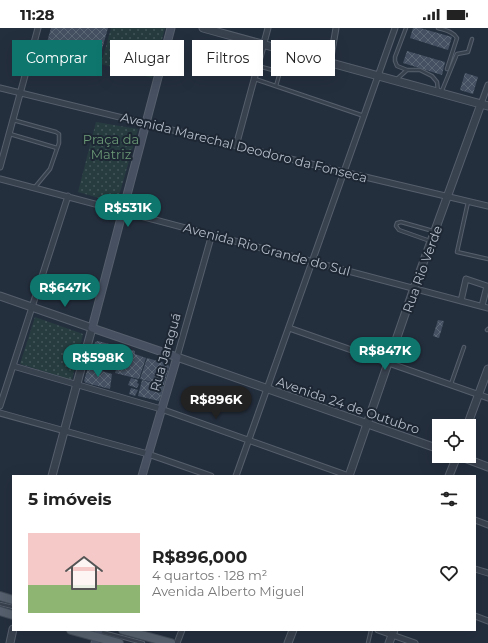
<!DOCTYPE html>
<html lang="pt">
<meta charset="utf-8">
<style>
body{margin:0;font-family:Montserrat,sans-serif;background:#f6f6f6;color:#222;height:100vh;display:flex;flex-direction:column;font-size:15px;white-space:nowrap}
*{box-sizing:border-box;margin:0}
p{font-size:13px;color:#767676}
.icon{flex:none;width:22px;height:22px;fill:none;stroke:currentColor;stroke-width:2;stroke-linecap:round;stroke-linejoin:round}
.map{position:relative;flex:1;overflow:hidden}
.sheet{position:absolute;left:12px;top:447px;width:464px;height:156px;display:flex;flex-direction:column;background:#fff;border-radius:0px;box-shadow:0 4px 16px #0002}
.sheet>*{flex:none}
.banner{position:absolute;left:12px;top:12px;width:464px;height:36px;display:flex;gap:8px}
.tools{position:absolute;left:432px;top:391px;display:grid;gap:8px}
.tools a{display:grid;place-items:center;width:44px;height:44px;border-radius:0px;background:#fff;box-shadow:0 4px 16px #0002;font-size:20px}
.price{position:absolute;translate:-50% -34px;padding:0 9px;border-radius:14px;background:#0f766e;color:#fff;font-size:13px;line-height:26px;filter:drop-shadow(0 1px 2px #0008)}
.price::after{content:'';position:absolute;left:50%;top:24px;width:12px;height:9px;margin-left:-6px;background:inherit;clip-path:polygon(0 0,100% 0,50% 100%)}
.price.selected{background:#222;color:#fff}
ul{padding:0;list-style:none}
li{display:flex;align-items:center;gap:12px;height:100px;padding:0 16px}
li span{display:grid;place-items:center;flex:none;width:112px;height:80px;border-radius:0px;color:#555}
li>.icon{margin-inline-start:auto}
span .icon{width:48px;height:48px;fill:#fffc;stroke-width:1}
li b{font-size:17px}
h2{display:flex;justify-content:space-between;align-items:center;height:48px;padding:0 16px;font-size:17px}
.tag{padding:0 14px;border-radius:0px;background:#fff;box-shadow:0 4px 16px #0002;font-size:14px;line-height:36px}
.tag.selected{background:#0f766e;color:#fff}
.status{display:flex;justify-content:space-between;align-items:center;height:28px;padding:0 20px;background:#fff;direction:ltr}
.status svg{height:11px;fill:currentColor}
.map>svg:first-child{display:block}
.park{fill:url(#park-dots)}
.building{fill:url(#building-cross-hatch)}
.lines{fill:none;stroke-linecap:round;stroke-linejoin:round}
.service-casing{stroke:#565f6c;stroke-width:4.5}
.minor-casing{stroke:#565f6c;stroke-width:7}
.tertiary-casing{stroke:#565f6c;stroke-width:9}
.secondary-casing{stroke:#565f6c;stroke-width:9}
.primary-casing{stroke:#414a57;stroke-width:10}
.service{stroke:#38414e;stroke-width:2.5}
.minor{stroke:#38414e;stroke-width:5}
.tertiary{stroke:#38414e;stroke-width:7}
.secondary{stroke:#465061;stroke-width:7}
.primary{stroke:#56606e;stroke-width:8}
.labels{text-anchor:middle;stroke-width:4;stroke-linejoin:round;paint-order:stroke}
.park-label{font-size:13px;fill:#6b9a76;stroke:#1d2633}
.street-label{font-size:13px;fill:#b4bcc9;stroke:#1d2633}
</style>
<div class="status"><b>11:28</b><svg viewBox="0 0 49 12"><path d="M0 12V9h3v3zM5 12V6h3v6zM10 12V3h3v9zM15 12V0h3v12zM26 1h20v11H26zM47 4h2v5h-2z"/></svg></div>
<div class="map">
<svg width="488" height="615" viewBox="0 0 488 615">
<defs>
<pattern id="park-dots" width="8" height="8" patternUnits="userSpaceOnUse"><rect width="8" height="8" fill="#263c3f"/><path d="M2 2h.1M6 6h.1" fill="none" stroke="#435659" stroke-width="1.8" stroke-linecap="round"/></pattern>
<pattern id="building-cross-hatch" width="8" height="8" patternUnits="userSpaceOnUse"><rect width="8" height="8" fill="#455162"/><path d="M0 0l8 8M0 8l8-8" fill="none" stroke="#5d6877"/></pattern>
</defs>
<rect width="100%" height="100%" fill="#242f3e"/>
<path class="park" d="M111 0H165L152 50 101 36Z
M96 94 138 101 117 175 78 164Z
M35 289 83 306 72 352 20 336Z"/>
<path class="building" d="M51 0H108L96 42 43 28Z
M413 0H420L452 9 448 22 410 10Z
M407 23 445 34 442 47 403 35Z
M465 45 478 49 473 66 460 62Z
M438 292 444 293 439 310 433 308Z
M98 313 135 323V326L146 330 139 351 115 345 117 338 106 333 108 329 92 325 95 314Z
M147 330 168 336 169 339 164 357 140 351Z
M88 339 112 346 110 361 86 355 84 353Z
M131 350 138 352 137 355 139 356 137 360 128 357Z
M142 352 164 358 159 373 138 368Z
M131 360 138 362 135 368 129 366Z"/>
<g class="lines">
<g class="service-casing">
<path id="service" d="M406 0 395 29V33L397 38 407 42
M438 0C444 2 453 3 457 10L447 41
M258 38 280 44
M255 51 364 88
M397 51 407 42H420L432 48 437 54 438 64
M276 58 286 23
M441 65 457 26 468 24 472 11
M13 92 56 104 59 106V115L50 141 35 159
M10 106 57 120
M468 174 457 224 488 231
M430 213 399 202 396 198 397 195 401 194 433 203
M487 302 488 301
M451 356 464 319
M0 576 13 579
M95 602 143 615
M368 615 371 602"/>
</g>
<g class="minor-casing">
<path id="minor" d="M330 35 336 0
M0 60 344 144 488 178
M481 76 488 57
M236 118 268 0
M0 139 38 0
M0 151 488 280
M461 273 466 251 487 258 482 278
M289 300 488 370
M177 329 212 206
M13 338 161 381 349 448
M0 378 68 168
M0 385 148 426 211 448
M236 448 395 0
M475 492 488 497
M475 541 488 545
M475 588 488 593
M378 602 415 615
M177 615 182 602"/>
</g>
<g class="tertiary-casing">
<path id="tertiary" d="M203 0 488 78
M0 268 92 300 52 448
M177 329 439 421
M467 398 488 341
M459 428 488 439
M349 448 414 260 481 76
M449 448 457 428
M10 615 13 601
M288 615 293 602
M389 615 394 602"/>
</g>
<g class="secondary-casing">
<path id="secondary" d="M142 448 177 329 92 300 171 0
M95 615 99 602"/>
</g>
<g class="primary-casing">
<path id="primary" d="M0 568 13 572
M0 583 13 587
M71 602 119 615
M123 602 171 615"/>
</g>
<use href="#service" class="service"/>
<use href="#minor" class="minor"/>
<use href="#tertiary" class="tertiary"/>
<use href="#secondary" class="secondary"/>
<use href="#primary" class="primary"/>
</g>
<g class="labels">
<g class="park-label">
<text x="111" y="116">Praça da<tspan x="111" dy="15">Matriz</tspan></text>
</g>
<g class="street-label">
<text transform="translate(244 119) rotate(14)" y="5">Avenida Marechal Deodoro da Fonseca</text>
<text transform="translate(267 221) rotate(15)" y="5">Avenida Rio Grande do Sul</text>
<text transform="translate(422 241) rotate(-70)" y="5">Rua Rio Verde</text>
<text transform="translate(165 324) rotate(-74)" y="5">Rua Jaraguá</text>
<text transform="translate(348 377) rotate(19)" y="5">Avenida 24 de Outubro</text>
</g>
</g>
</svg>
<div class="tools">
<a><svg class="icon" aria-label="locate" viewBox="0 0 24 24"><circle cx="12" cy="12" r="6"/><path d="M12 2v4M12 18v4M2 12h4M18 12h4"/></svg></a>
</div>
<b class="price" style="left:128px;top:200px">R$531K</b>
<b class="price" style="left:65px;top:280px">R$647K</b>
<b class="price" style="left:385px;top:343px">R$847K</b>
<b class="price" style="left:98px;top:350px">R$598K</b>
<b class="price selected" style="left:216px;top:392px">R$896K</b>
<div class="banner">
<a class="tag selected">Comprar</a>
<a class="tag">Alugar</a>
<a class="tag">Filtros</a>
<a class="tag">Novo</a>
</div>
<section class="sheet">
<h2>5 imóveis<svg class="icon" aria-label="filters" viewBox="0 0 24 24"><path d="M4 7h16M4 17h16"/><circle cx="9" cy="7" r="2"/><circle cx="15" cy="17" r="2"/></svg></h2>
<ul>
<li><span style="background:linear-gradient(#f6c9c9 65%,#8fb573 0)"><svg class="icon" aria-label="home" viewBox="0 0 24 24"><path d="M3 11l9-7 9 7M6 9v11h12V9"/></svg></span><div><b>R$896,000</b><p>4 quartos · 128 m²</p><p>Avenida Alberto Miguel</p></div><svg class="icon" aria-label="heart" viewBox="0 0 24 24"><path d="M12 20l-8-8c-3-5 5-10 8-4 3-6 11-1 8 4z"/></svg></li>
</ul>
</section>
</div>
